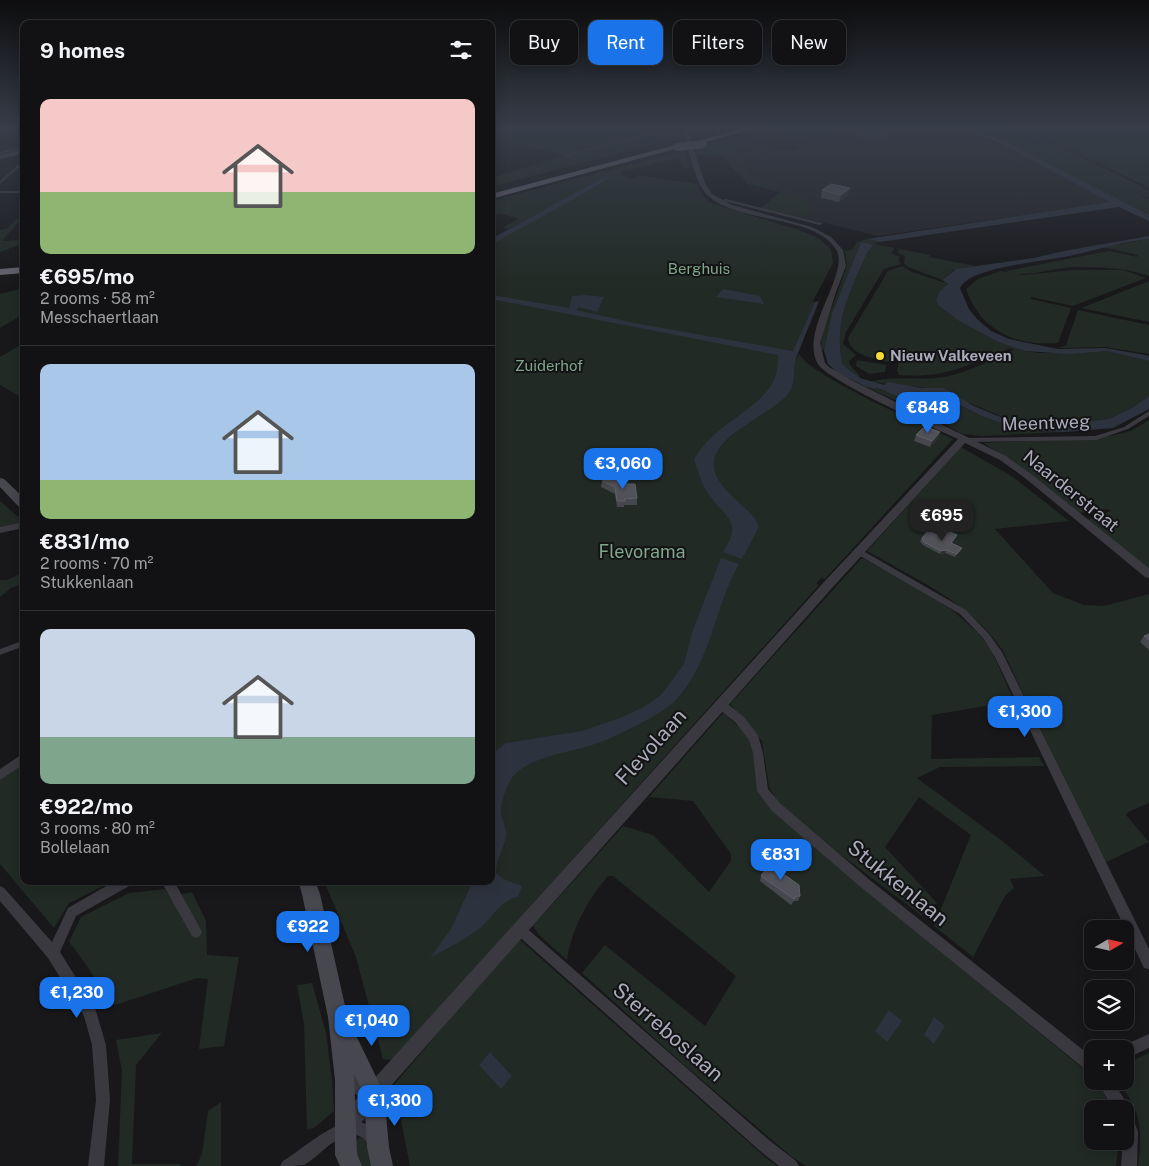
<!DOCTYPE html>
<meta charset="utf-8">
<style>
body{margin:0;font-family:"Public Sans",sans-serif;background:#1b1b1d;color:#f1f3f6;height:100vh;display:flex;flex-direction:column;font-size:19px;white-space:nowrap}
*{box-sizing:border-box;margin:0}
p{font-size:16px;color:#9c9ea0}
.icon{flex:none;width:28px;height:28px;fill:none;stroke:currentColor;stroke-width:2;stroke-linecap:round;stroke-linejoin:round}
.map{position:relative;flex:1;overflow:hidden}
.sheet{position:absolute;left:20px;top:20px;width:475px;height:865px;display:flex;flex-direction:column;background:#121214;border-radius:10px;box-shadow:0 2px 12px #0003,0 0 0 1px #313234}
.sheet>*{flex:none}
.top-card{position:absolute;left:510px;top:20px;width:475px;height:45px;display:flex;gap:10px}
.needle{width:32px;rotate:81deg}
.controls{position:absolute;left:1084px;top:920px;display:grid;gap:10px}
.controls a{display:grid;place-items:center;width:50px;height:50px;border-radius:10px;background:#121214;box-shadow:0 2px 12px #0003,0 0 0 1px #313234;font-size:25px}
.price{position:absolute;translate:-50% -42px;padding:0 11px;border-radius:10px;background:#1a73e8;color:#fff;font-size:16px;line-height:32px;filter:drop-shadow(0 1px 2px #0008)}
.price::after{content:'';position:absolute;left:50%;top:30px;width:15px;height:11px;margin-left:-8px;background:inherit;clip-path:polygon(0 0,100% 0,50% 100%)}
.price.active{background:#222;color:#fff}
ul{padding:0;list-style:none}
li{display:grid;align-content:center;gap:10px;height:265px;padding:0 20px}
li+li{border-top:1px solid #313234}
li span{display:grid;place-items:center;height:155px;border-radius:10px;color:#555}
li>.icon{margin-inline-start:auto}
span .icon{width:90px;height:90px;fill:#fffc;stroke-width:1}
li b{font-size:21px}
h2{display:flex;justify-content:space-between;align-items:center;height:60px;padding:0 20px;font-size:21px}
.tag{padding:0 18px;border-radius:10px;background:#121214;box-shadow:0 2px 12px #0003,0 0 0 1px #313234;font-size:18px;line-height:45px}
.tag.active{background:#1a73e8;color:#fff}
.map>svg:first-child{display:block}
.built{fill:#242427}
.green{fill:#212a24}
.water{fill:#2d333e}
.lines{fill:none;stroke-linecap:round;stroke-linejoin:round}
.pedestrian{fill:#39393f;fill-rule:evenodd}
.minor{fill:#39393f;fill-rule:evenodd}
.tertiary{fill:#39393f;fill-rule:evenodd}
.secondary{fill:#47474f;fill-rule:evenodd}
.motorway{fill:#656570;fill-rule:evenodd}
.motorway-bridge{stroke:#656570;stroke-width:8}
.wall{fill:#46474c}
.shaded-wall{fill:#2f2f33}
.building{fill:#515158;stroke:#5f5f67}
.poi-dot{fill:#f4dc36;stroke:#131315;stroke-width:2}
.labels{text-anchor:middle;stroke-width:4;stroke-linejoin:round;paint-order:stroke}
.far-park-label{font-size:15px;fill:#81a58b;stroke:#131315}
.far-poi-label{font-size:15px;font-weight:bold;fill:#aaabba;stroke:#131315;text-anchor:start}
.street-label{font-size:18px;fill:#aaabba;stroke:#131315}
.park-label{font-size:18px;fill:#81a58b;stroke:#131315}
.near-street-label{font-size:21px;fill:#aaabba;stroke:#131315}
</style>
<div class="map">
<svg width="1149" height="1166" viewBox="0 0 1149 1166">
<rect width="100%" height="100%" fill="#18181a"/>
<path class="built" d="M876 126H946L965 131 997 143 1111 202 879 236 804 218 817 208 785 185 752 176 740 154 741 152 762 147 782 150H798L802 146 808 147Z"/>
<path class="green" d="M499 126H525L544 130 560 126H644L648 135 565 155 494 140 497 133 492 131 501 128Z
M785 126H816L795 131 753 133Z
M821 126H858L809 140 771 143 752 142 753 144 771 145 776 148 761 147 740 152 752 176 785 185 818 208 804 218 761 208 780 192 747 184C741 172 732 172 724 157L727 156 696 155 692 148 739 138 798 132Z
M863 126H876L808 147 802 146 800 148 795 145 838 135Z
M963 126H1005L1063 155 1007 126H1019L1149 190V198L1127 188 1149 199V215L1009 143Z
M1022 126H1149V188Z
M681 134V137L491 187V178C553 160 616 136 681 134Z
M685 150 690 168H683L679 158 622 172 620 174 632 179 639 176H644L697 184 702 195 708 200 707 202 802 231 820 239 831 250 833 263 813 301 815 302 794 351 787 350 796 359 799 354C814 378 922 424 953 439L825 579 821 578 816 584 819 585 392 1060 383 1059 356 957 324 881H491V243L609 179 606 177 509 229 502 228 518 219 500 213 491 217V201Z
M16 219H21L2 241 24 240V243L0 252V230L7 229Z
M867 239 879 242 874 244 895 248 891 253 900 257 898 260 901 264 884 269 846 332 843 344 856 355 849 361C850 369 858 370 860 378L843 365C832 324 852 287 868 251L861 242 832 313 824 350 820 349 821 337 847 266 845 251 852 250 857 242Z
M1149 239V276C1123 267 1100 267 1072 267 1054 268 1021 279 1006 271L1109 251 1137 257 1138 255 1103 247Z
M899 249 930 255 929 257 975 266 952 271 942 280 908 267 904 263 905 256 898 253Z
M902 266 912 272 949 284 939 292 936 301 939 306 959 321 998 342 1025 351 1040 353 1106 351 1149 361V396L1132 408 1109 419 1050 426 1012 421 937 389 870 382C895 375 919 381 944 377 968 373 992 359 1014 350L1010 348C968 365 945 379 899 375L897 370 900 356 892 354 889 362C876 359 849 355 848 338L888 271Z
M1074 270H1123L1146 278 1073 306 1031 297V299L1071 308 1058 343C1016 347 980 330 966 289L978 279 1001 271 1023 275Z
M1149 281V322L1081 308Z
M24 288V314L0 328V294Z
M1078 310 1149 325V354L1105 347 1058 348 1066 345Z
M24 343V399L0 385V357Z
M857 360 886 365 885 372 870 374 856 366Z
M866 387 881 389 896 396 905 397 914 393 934 395 945 398 982 416 1019 430 1061 432 983 436 962 434 934 418Z
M1149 420V568L1087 520 1111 511 1107 509 1079 513 1014 462 983 443 1072 439 1115 435 1131 431Z
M961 447 1013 477 1069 521 995 529 1053 593 1084 605 1104 606 1149 594V803L1128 812 1126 815 1149 842 1104 863 1003 651C970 602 917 580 867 551Z
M0 501 24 522 0 530Z
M862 558 906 581 952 610 977 632 991 649 1022 719H1018L1009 702 932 715 931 759 1039 757 1044 766 940 767 917 778 1001 840 1045 876 1010 879 1014 888 1005 896 973 957 934 926 971 835 919 797 885 847 937 903 921 915 840 854 777 801 769 787 762 741 730 704Z
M24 572V583L11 588 0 597V580H7Z
M723 713 745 732 751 743 774 811 839 868 1092 1076V1081H1096L1113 1109H1092V1141H1119L1116 1166H806L792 1157 683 1064 582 973 605 945 705 1026 736 976 613 876H608C587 901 572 928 567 960L539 935 533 926 623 826 653 835 709 892 731 861V854L693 801 649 797Z
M24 754V881H113L69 903 54 928 0 864V772Z
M165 889 194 929 179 895 192 892 206 921 207 955 239 957 224 1046 199 1049 208 979 197 978 115 1005C98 985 86 962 69 942L81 917 129 893Z
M520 940 765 1157 777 1166H410L394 1085 477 987Z
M312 983 326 1033 332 1079 334 1111 314 1128 307 1129 304 1024 297 985Z
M162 1033 136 1065 132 1164H180V1166H118L122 1071 116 1040Z
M1149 1053V1166H1138C1143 1132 1141 1106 1116 1081H1125V1064Z
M221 1102V1166H196L202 1154 208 1111Z
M360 1137 367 1141 374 1166H359L354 1143Z"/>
<path class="water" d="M950 126H963L1009 143 1149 215V221L1119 207 880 242 867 239 1110 202 993 140Z
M872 128 893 134C881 138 869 142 858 134Z
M606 176 609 179 491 245V239Z
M1149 236V239C1122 242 1096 250 1069 256 1038 262 1004 264 974 276 969 279 963 282 960 288L969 309 977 319 991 331 1009 339 1058 349 1105 348 1145 355 1149 356V361L1106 351 1070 354 1025 351 998 342 959 321 939 306 936 301 939 292 948 284 942 280 956 269 1034 258 1064 251Z
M861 242 873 245 868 251C852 287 832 324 843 365L860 378 884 385 888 382 921 388H944L974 406 998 416 1026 424 1050 426 1109 419 1132 408 1149 396V409L1113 428 1064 432 1019 430 982 416 945 398 914 393 905 397 896 396 881 389 866 387 837 372 828 364 824 350 832 313Z
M723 289 760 296 764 304 716 297Z
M491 295 569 308 572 296 585 295 604 297 597 312 579 307 576 310 634 323 793 351 815 302 819 301 796 358C792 371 797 383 788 394 770 415 717 434 714 461 710 491 761 512 758 528 757 532 745 553 742 559L723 552C743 522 727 519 710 496 701 485 699 472 694 460 712 423 767 408 776 374 778 368 778 361 778 355L491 299Z
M721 558 739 564C714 608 711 663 675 701 663 714 613 738 595 744 571 753 518 757 508 785 505 792 501 803 501 810 501 820 507 827 506 836 504 849 496 859 496 873L503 879 522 886 518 897C500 900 493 917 480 928 467 939 445 949 430 958L451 929 473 881H491V769L496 751 506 743 582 731 620 718 644 707 661 695 684 664 693 630Z
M889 1010 902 1021 887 1042 875 1031Z
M934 1017 945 1026 934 1044 924 1035Z
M490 1052 512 1076 501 1089 479 1065Z"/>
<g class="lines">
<path class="pedestrian" d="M22 641H24V646L0 655V649Z"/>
<path class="minor" d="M686 132 687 134 647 136 566 156 564 155 647 134Z
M24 146V148L0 154V152Z
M23 160H24V163L0 184V181Z
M0 191H24V193H0Z
M726 199 822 223V224L820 225 724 201V199Z
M1149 411V416L1128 429 1096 440 968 442 964 440 968 438 1095 436 1124 427Z
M24 522V528L0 533V527Z
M858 548 966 610 989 634 1002 652 1149 949V969L1144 968 995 657 983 638 960 614 855 553 854 551 855 549Z
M720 700 724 701 744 717 758 735 763 753 768 789 780 803 871 881 1092 1057V1071L1086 1070 863 889 772 811 757 791 753 753 749 740 736 723 716 707 715 704 716 701Z
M24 753V764L0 780V769Z
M115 881H133L131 885 76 916 60 952 95 1008 106 1045 110 1100 104 1166H88L96 1100 92 1045 84 1016 48 958 0 901V886L4 888 52 942 68 908Z
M161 881H174L200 928 202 932 200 936 196 938 192 936Z
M519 923 523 925 769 1140 796 1161 799 1166H779L759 1150 515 933 513 929 515 925Z
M1149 1034V1048L1125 1059V1049H1119L1120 1047Z
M1096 1081H1112L1128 1104 1138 1132 1137 1166H1121L1123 1141H1125V1109H1114Z
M355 1120C367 1124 376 1127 381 1140L379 1145 374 1147C367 1144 363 1135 355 1135 335 1134 320 1156 304 1165 298 1166 287 1166 280 1166L283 1161C307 1146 326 1126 355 1120Z"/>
<path class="tertiary" d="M682 126H686L705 183 712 194 732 205 812 227 831 237 843 250 846 266 836 292 820 343 825 363 829 367 859 384 1006 456 1031 474 1149 568V578L1145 577 1025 478 1000 460 965 443 832 588 389 1088 353 1133 346 1135 339 1133 337 1126 339 1119 359 1096 339 1086 336 1080 339 1074 345 1071 371 1082 824 582 958 439C934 428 828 381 818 364 798 331 851 273 836 249 814 215 738 223 708 196 695 184 687 144 682 126Z"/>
<path class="secondary" d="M24 149V153L0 159V155Z
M0 478 4 479 24 498V509L20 508 0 487Z
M298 881H315L320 894 348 1019 384 1093 389 1147 393 1166H371L367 1147 364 1094 354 1074 357 1154 362 1166H340L335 1155V1080L328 1017 302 894Z"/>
<path class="motorway" d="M750 126H761L702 143 698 141Z
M675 145 682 147 491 199V194Z
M24 267V273L0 275V269Z"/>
<path class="motorway-bridge" d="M678 147 703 144"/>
</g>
<path class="wall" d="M822 190 848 195 839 202 821 198Z
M916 435 938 438 930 447 914 441Z
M602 481 637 498V505H624V507H617L615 494 601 487Z
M957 535 952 543 962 548 955 557 945 553 940 554 923 545 920 541 922 538 943 537Z
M1149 634V650L1140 642 1144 636Z
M782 874 800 896 798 901H794L791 905 760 881 761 876Z"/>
<path class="shaded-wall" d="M850 188 848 195 839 202 841 195Z
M940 432 938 438 930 447 932 441Z
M946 550 945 553 940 554 941 551Z"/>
<path class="building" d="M831 184 850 188 841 195 822 190Z
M927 427 940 432 932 441 916 435 923 428 926 429Z
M617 479 624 484H635L637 498 624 499 625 501H617L615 487 602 481Z
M928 531 943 537 948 531 957 535 951 543 962 548 957 554 946 550 941 551 924 542 922 538Z
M1149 634V640L1144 636Z
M771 862 783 871 782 873 799 885 800 896H796L794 899 761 876Z"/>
<linearGradient id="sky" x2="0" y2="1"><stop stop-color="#0d0d0e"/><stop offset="0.44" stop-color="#373d49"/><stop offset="1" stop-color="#373d49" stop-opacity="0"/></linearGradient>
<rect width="1149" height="289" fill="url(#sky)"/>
<circle class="poi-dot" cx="880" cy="356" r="5"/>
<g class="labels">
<g class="far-park-label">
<text x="699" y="274">Berghuis</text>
<text x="549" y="371">Zuiderhof</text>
</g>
<g class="far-poi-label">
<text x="890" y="361">Nieuw Valkeveen</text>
</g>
<g class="street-label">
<text transform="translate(1046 423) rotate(-2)" y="6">Meentweg</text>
<text transform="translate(1071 491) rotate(39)" y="6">Naarderstraat</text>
</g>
<g class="park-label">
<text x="642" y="558">Flevorama</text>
</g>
<g class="near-street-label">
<text transform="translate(651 747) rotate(-48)" y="7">Flevolaan</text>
<text transform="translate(898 883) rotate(39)" y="7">Stukkenlaan</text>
<text transform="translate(668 1032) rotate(41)" y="7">Sterreboslaan</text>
</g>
</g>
</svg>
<div class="controls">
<a><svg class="needle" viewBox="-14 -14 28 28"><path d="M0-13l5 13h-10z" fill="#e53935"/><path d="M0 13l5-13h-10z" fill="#9c9ea0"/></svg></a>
<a><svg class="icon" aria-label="layers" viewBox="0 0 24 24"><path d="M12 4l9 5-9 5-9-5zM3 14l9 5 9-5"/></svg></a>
<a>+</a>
<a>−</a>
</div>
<b class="price" style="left:928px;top:434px">€848</b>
<b class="price" style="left:623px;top:490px">€3,060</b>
<b class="price active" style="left:942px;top:542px">€695</b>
<b class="price" style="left:1025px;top:738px">€1,300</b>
<b class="price" style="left:781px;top:881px">€831</b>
<b class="price" style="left:308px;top:953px">€922</b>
<b class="price" style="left:77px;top:1019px">€1,230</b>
<b class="price" style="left:372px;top:1047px">€1,040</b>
<b class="price" style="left:395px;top:1127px">€1,300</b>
<div class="top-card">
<a class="tag">Buy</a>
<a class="tag active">Rent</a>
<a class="tag">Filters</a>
<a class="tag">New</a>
</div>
<section class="sheet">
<h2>9 homes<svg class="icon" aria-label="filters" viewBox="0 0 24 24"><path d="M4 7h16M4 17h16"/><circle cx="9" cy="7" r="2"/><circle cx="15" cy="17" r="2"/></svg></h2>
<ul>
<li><span style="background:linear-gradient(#f6c9c9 60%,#8fb573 0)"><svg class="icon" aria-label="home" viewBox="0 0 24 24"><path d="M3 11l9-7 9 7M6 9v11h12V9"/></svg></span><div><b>€695/mo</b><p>2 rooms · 58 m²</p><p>Messchaertlaan</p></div></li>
<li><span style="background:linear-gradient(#a9c7e8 75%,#8fb573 0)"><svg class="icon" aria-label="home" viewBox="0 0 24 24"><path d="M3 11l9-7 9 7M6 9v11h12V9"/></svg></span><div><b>€831/mo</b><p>2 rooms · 70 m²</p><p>Stukkenlaan</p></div></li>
<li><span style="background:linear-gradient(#c9d6e8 70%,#7fa58c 0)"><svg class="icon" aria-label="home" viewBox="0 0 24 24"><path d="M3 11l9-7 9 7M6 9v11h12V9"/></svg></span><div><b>€922/mo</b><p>3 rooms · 80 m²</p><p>Bollelaan</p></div></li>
</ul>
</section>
</div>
